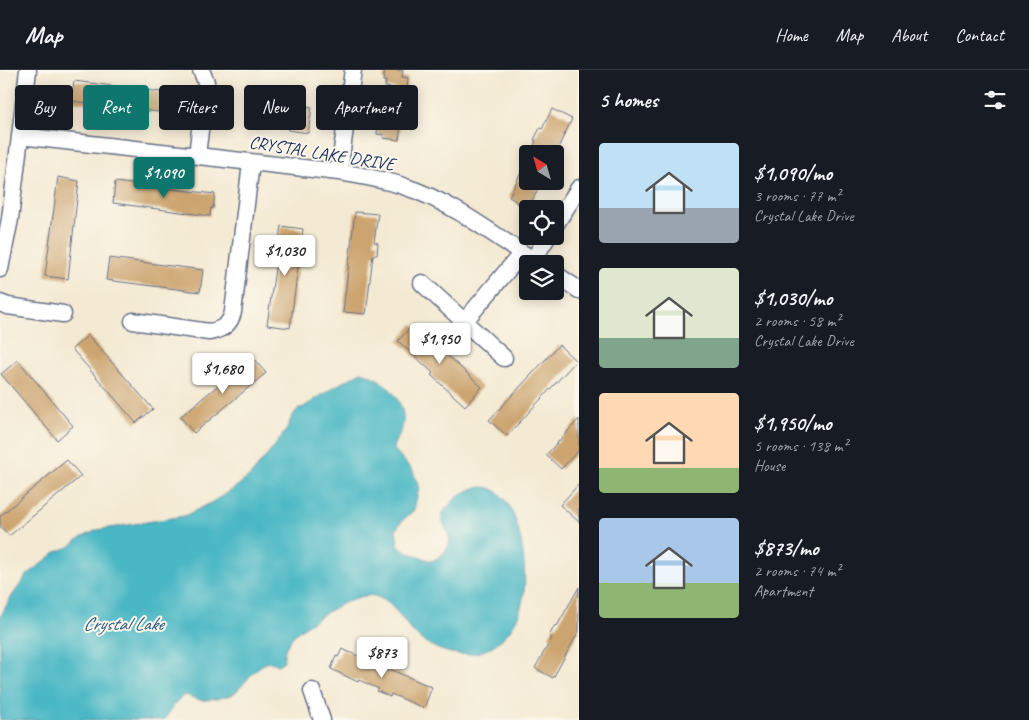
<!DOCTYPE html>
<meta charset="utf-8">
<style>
body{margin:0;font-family:Caveat,sans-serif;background:#20242c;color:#f1f3f6;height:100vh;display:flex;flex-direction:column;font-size:19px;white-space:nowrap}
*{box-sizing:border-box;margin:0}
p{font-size:16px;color:#9ea1a6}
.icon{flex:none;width:28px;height:28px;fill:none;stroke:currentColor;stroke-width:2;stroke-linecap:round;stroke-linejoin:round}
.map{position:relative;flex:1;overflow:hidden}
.side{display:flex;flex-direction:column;background:#171b24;width:450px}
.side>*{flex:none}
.hud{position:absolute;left:15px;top:15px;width:475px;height:45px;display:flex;gap:10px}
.needle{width:32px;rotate:323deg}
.tools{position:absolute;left:519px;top:75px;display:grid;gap:10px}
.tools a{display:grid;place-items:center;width:45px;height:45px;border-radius:5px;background:#171b24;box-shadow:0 2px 12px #0003;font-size:25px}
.price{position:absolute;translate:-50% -42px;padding:0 11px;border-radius:5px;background:#fff;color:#222;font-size:16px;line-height:32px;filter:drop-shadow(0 1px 2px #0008)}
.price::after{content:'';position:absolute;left:50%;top:30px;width:15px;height:11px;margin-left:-8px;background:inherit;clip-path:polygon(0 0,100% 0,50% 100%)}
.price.current{background:#0f766e;color:#fff}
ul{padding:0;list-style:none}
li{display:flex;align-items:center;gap:15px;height:125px;padding:0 20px}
li span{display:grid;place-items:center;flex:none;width:140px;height:100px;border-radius:5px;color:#555}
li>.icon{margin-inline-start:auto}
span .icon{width:60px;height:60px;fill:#fffc;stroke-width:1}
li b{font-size:21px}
h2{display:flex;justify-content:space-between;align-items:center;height:60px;padding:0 20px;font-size:21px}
.chip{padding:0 18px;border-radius:5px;background:#171b24;box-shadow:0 2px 12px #0003;font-size:18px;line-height:45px}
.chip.current{background:#0f766e;color:#fff}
header{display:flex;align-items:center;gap:30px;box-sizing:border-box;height:70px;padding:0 25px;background:#171b24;border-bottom:1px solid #363941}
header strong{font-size:24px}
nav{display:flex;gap:28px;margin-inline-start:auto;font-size:18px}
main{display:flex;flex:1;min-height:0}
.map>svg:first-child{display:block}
.water{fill:#49b7c4;stroke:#327391}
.building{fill:#cca46f}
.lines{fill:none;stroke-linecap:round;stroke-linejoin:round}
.minor-casing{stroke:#677087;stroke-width:19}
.minor{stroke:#fff;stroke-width:16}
.labels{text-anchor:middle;stroke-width:4;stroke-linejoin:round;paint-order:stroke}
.street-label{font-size:18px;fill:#1b2f5e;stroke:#fbf7ec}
.water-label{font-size:19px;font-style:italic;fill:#29587d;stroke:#fbf7ec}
</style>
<header>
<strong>Map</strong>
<nav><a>Home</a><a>Map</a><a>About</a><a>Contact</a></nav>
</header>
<main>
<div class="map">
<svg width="579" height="650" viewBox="0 0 579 650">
<rect width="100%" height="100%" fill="#fbf7ec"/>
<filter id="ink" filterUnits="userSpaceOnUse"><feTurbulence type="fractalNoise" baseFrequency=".02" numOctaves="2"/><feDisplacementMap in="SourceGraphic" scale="10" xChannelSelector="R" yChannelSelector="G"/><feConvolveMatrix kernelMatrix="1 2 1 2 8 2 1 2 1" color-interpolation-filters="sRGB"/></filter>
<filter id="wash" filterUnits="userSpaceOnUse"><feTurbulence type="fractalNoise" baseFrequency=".0096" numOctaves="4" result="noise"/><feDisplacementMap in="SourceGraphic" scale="20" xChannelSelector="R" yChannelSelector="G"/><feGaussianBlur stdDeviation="1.12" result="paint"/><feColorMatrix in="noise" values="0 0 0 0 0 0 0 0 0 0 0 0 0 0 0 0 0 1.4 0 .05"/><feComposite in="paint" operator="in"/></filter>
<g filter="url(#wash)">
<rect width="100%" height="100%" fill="#f4ead3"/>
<path class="water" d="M361 302C383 307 406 330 403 353 402 364 395 369 393 378L413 401 419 418 414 440 402 451 396 459 398 474 403 480 431 491C440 488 452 478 449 466 447 459 441 453 442 445 444 439 454 430 459 426 515 387 528 487 524 522 521 545 513 562 494 575 470 592 438 584 417 566 403 553 394 531 374 526 356 521 314 550 300 560 291 567 282 580 284 591L278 595C260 582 244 620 231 625 222 628 210 631 200 630 194 629 190 626 185 625L178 630 164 650H0V547L10 529 26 506 56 482 69 477 79 469 97 460 184 446 207 435 232 420 250 406 274 377 287 359 292 346 299 338H302L334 317Z"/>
<g id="blocks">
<path class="building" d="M385 0H403L402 7 408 8 407 20 385 17 386 11H383Z
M74 11 169 23 166 43 71 31Z
M292 34 312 37 308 63 288 60Z
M385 38 403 40 399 70 383 68 384 65 377 64 378 51 380 52 381 44H384Z
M552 39 572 49 555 84H530L536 71 534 70 540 58 542 59Z
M528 88V111H542L528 139 516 133V131L509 127Z
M58 107 79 111 68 209 45 206Z
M115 112 215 124 213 138H211L210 146 113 133Z
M355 142 378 144 374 172 378 173 377 185H373L366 244 343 242Z
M281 156 303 159 290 258 267 255Z
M109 188 203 200 200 222 106 210Z
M413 254 482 317 465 336 431 305 433 303 398 271Z
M88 265 153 339 136 353 72 279Z
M559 275 576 291 507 366 489 350Z
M252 287 266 303 194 363 180 347Z
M18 290 73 356 57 370 1 304Z
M579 349V380L561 399 546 385Z
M67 390 81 406 9 466 0 456V446Z
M579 414V452L560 435Z
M579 517V561L553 608 535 598 552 568 549 566 555 555 557 556Z
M342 579 368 590 367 592 389 601V599L432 617 424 638 391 624 390 627 384 624 377 621 379 619 359 610 358 612 331 599 336 586 338 587Z"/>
</g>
</g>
<g filter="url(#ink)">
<use href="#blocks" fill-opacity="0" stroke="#677087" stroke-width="1"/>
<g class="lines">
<g class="minor-casing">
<path id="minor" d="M20 66 339 102C361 106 382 109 403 116 453 132 495 166 539 194
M197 85 206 12 201 0
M339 102 353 0
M555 155 579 118
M533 190 548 166
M0 199 10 149 28 0
M555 204 579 220
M422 213 504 288
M0 233 8 236 63 244
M133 251 209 262C222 260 230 255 233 242L251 93
M464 252 522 183
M312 621 322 650"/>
</g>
<use href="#minor" class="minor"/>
</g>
</g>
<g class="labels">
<g class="street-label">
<text transform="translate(322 83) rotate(9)" y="6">CRYSTAL LAKE DRIVE</text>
</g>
<g class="water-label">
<text x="123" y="560">Crystal Lake</text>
</g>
</g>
</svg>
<div class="tools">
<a><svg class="needle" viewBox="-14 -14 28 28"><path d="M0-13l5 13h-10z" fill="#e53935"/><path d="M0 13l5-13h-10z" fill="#9ea1a6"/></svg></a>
<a><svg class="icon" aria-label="locate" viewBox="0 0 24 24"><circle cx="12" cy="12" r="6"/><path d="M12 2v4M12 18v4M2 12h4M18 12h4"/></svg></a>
<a><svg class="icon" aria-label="layers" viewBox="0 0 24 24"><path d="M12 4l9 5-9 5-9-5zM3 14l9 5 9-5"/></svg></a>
</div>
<b class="price current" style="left:164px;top:129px">$1,090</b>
<b class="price" style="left:285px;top:207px">$1,030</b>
<b class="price" style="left:440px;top:295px">$1,950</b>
<b class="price" style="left:223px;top:325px">$1,680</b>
<b class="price" style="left:382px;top:609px">$873</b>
<div class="hud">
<a class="chip">Buy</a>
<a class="chip current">Rent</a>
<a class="chip">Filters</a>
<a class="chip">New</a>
<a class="chip">Apartment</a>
</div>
</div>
<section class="side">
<h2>5 homes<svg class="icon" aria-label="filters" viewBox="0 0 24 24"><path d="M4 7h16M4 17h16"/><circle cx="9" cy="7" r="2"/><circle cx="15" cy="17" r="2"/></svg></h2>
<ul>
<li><span style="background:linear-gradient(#bfe0f5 65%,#9aa5b1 0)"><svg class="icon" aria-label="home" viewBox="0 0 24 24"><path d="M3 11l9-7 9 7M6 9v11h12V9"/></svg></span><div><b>$1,090/mo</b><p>3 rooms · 77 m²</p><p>Crystal Lake Drive</p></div></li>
<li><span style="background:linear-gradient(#dfe7d0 70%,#7fa58c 0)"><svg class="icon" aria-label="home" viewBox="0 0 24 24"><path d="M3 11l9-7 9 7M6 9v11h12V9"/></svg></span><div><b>$1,030/mo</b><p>2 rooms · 58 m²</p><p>Crystal Lake Drive</p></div></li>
<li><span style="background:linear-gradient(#ffd9b3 75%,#8fb573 0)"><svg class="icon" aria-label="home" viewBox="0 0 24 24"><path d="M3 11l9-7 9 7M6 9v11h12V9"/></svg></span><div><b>$1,950/mo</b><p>5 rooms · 138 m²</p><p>House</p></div></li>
<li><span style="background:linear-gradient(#a9c7e8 65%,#8fb573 0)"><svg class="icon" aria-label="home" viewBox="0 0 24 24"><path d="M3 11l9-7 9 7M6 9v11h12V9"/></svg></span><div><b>$873/mo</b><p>2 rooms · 74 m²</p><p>Apartment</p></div></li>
</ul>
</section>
</main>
